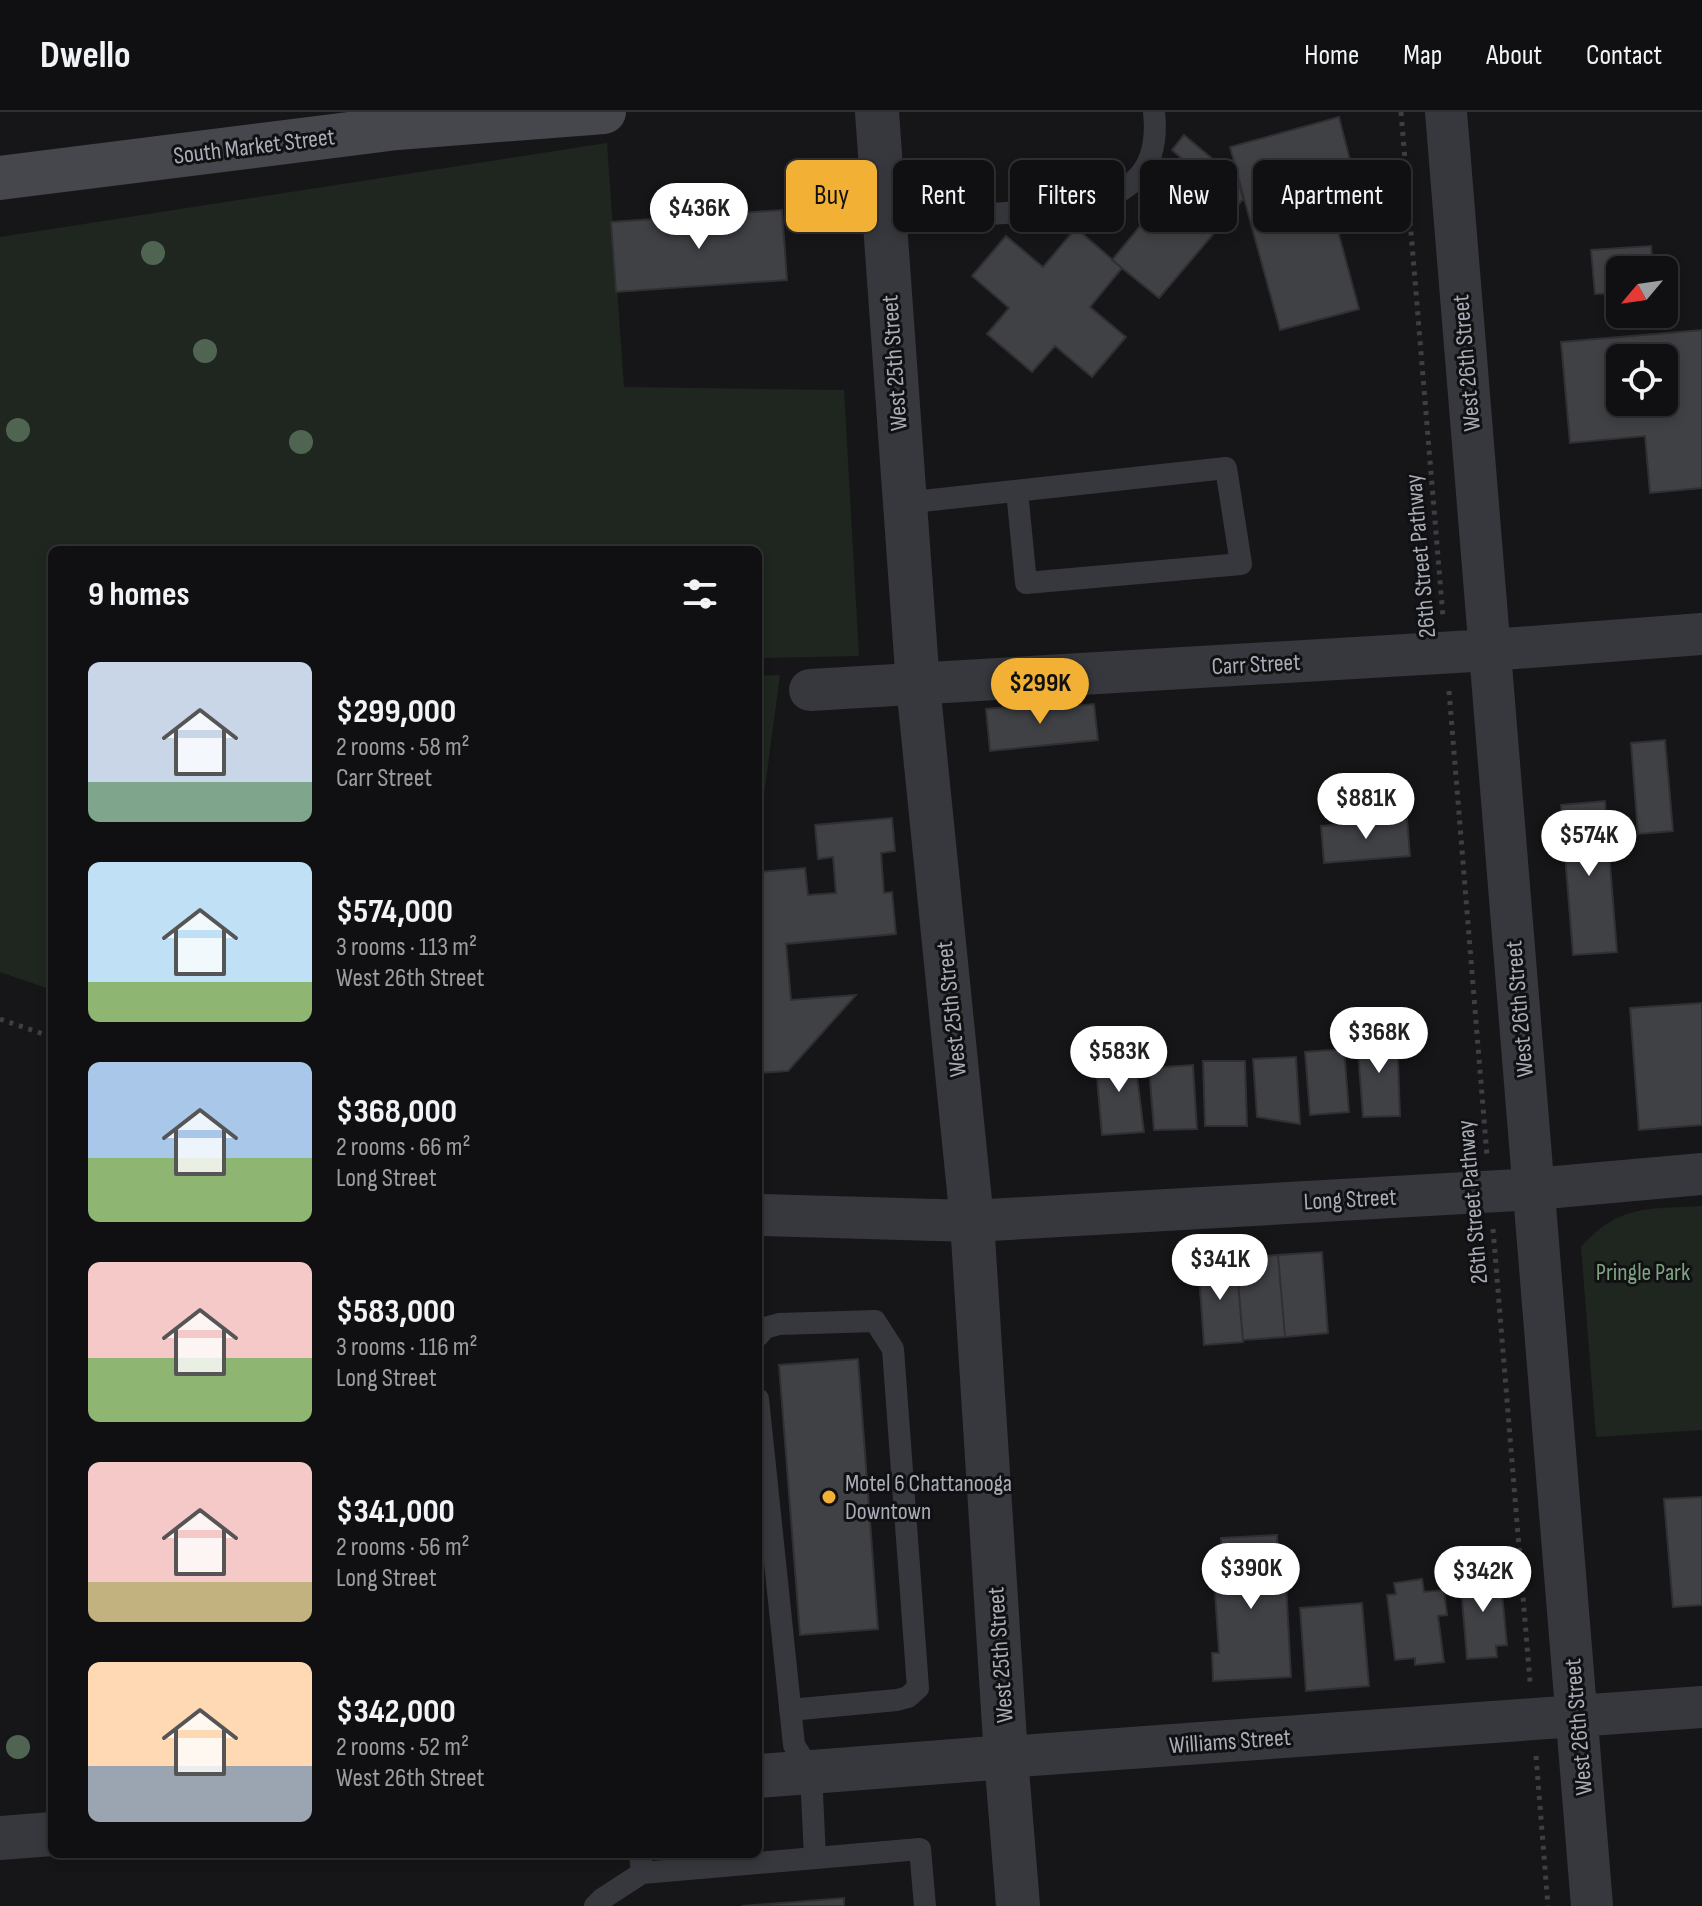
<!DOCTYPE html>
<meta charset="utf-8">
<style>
body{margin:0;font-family:"Sofia Sans Condensed",sans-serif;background:#19191b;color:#f1f3f6;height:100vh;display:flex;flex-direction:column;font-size:30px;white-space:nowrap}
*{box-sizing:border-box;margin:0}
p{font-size:26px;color:#9c9d9f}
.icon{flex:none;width:44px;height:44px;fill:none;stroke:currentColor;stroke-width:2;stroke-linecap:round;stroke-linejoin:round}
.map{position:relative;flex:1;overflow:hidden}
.panel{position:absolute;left:48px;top:434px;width:714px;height:1312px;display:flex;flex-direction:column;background:#101012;border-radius:12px;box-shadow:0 4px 12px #0003,0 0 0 2px #303032}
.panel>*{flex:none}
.guide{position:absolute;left:786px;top:48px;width:760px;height:72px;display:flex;gap:16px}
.needle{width:52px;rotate:241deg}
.controls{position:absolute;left:1606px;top:144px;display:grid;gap:16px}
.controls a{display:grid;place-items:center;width:72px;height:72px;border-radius:12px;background:#101012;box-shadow:0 4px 12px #0003,0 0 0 2px #303032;font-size:40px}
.price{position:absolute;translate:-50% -68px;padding:0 18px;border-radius:28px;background:#fff;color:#222;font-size:26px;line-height:52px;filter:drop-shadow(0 2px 4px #0008)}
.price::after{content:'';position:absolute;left:50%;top:48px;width:24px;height:18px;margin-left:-12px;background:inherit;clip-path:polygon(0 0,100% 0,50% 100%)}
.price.current{background:#f2b134;color:#111}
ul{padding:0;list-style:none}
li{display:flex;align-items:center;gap:24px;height:200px;padding:0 40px}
li span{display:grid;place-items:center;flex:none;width:224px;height:160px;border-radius:12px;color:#555}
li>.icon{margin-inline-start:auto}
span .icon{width:96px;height:96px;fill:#fffc;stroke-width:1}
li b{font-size:34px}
h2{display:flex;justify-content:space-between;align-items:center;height:96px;padding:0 40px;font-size:34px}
.tag{padding:0 28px;border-radius:12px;background:#101012;box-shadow:0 4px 12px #0003,0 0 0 2px #303032;font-size:28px;line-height:72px}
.tag.current{background:#f2b134;color:#111}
header{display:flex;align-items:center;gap:48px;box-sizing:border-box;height:112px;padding:0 40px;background:#101012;border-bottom:2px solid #303032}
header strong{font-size:38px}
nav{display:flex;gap:44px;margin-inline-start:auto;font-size:28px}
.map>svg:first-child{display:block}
.green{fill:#1e261f}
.building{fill:#404145;stroke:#303034;stroke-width:2;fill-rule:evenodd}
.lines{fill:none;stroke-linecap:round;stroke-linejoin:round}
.path{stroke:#3d3f44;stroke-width:5;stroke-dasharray:4 6;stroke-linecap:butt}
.service{stroke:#37383d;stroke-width:22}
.minor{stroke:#37383d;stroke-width:42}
.tertiary{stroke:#37383d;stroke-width:44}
.secondary{stroke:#45474d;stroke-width:44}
.tree{fill:#506452}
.poi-dot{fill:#f2b134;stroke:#111113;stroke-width:3}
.labels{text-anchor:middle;stroke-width:6;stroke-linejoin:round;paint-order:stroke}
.street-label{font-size:24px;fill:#a8adb8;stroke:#111113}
.park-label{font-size:24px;fill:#7fa381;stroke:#111113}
.poi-label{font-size:24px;fill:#a8adb8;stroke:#111113;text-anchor:start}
</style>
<header>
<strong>Dwello</strong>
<nav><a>Home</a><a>Map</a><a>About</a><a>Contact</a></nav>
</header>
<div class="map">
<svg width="1702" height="1794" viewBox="0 0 1702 1794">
<rect width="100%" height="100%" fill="#161618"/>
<path class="green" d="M607 31 624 275 844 278 859 544 758 546V438H52V878L0 860V125Z
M780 563 760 713H758V564Z
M1702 1094V1318L1596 1325 1581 1135C1619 1092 1649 1097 1702 1094Z"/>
<path class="building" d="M1339 5 1351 52 1322 60 1359 197 1280 218 1230 35Z
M1184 23 1238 68 1243 87 1159 186 1112 148 1190 54 1172 38Z
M782 98 787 168 616 180 611 110Z
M1076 116 1122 156 1090 195 1126 225 1092 265 1055 234 1032 260 987 222 1009 196 972 164 1006 124 1043 155Z
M1651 134 1653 158H1620V181L1595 182 1591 138Z
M1702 218V376L1650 381 1645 324 1570 331 1561 230ZM1620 246H1664V290H1620Z
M1050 591V596L1094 592 1098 628 990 639 986 597Z
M1665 628 1673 719 1638 722 1631 631Z
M1605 689 1617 840 1573 843 1561 693Z
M892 706 895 739 881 741 884 781 892 780 896 822 786 832 791 888 856 883 788 959 758 961V827H761L758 760 805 756 808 783 836 781 833 745 818 747 815 713Z
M1407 707 1410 744 1324 751 1321 714Z
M1702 891V1013L1639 1018 1630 896Z
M1397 921 1400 1004 1363 1005 1357 926Z
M1344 937 1349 1000 1310 1003 1305 940Z
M1134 940 1144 1020 1102 1023 1095 943Z
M1296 945 1300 1012 1257 1005 1253 947Z
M1203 949H1245L1247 1014H1205Z
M1193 953 1197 1017 1154 1018 1149 956Z
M1322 1140 1328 1221 1285 1225 1278 1143Z
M1278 1143 1285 1225 1243 1228 1236 1146Z
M1236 1146 1243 1230 1204 1233 1198 1149Z
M858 1247 878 1517 800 1523 779 1253Z
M1702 1385V1493L1673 1495 1664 1387Z
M1277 1423 1278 1451H1285L1291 1565 1213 1569 1212 1541H1219L1213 1451H1222L1221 1426Z
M1500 1460 1507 1533 1496 1534 1497 1545 1467 1547 1460 1463Z
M1422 1467 1424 1480 1444 1478 1447 1503 1438 1504 1444 1550 1415 1553V1546L1395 1548 1387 1483 1396 1482 1394 1471Z
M1362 1491 1369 1574 1306 1579 1300 1496Z
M844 1786V1794H742Z"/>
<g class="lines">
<path class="path" d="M1401 0 1443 505
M1449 579 1487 1044
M0 907 52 925
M1493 1117 1530 1570
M1536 1644 1548 1794"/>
<path class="service" d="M884 110 1085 95C1135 77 1160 57 1154 0
M904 391 1226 356 1241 452 1026 471 1017 379
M758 1224 765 1216 779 1212 875 1209 893 1237 918 1576 908 1585 897 1588 790 1598
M758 1287 794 1633 811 1660 815 1746
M642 1761 920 1737 925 1794
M595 1794 602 1787 642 1761 640 1742"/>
<path class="minor" d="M1446 0 1592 1794
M810 578 1490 538 1702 522
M758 1103 972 1109 1534 1077 1702 1062
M1006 1645 1702 1595"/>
<path class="tertiary" d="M877 0 918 573 972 1109 1006 1645 1018 1794
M758 1664 1006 1645
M0 1726 52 1722"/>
<path class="secondary" d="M0 66 397 16 604 0"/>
</g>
<g class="tree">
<circle cx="153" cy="141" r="12"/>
<circle cx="205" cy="239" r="12"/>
<circle cx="18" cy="318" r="12"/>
<circle cx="301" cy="330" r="12"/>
<circle cx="18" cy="1635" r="12"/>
</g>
<circle class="poi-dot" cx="829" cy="1385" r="8"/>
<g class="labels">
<g class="street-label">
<text transform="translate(254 34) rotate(-7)" y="8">South Market Street</text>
<text transform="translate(894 251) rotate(-94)" y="8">West 25th Street</text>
<text transform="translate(1466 251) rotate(-95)" y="8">West 26th Street</text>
<text transform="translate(1420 444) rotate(-95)" y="8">26th Street Pathway</text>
<text transform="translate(1256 552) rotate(-3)" y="8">Carr Street</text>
<text transform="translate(951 897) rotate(-96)" y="8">West 25th Street</text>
<text transform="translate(1519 897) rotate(-95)" y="8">West 26th Street</text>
<text transform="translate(1350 1087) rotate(-3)" y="8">Long Street</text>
<text transform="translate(1472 1090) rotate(-95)" y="8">26th Street Pathway</text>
<text transform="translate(1000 1543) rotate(-94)" y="8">West 25th Street</text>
<text transform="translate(1578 1615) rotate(-95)" y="8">West 26th Street</text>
<text transform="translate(1230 1629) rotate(-4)" y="8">Williams Street</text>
</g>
<g class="park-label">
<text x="1643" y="1168">Pringle Park</text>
</g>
<g class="poi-label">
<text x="845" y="1379">Motel 6 Chattanooga<tspan x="845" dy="28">Downtown</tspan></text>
</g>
</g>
</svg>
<div class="controls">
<a><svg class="needle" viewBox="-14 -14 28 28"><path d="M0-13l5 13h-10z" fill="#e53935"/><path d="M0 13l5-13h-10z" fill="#9c9d9f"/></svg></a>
<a><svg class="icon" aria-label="locate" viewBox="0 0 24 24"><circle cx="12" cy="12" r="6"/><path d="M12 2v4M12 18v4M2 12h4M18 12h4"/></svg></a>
</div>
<b class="price" style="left:699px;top:139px">$436K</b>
<b class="price current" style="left:1040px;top:614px">$299K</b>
<b class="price" style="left:1366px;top:729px">$881K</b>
<b class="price" style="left:1589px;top:766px">$574K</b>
<b class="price" style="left:1379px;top:963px">$368K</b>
<b class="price" style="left:1119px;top:982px">$583K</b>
<b class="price" style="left:1220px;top:1190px">$341K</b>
<b class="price" style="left:1251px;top:1499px">$390K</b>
<b class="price" style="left:1483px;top:1502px">$342K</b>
<div class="guide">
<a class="tag current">Buy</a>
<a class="tag">Rent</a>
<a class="tag">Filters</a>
<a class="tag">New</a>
<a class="tag">Apartment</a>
</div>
<section class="panel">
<h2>9 homes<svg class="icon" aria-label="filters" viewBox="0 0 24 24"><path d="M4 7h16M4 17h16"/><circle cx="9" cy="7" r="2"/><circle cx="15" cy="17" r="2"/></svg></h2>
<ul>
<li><span style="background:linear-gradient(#c9d6e8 75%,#7fa58c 0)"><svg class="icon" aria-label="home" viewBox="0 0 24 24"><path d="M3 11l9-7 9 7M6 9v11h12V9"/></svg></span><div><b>$299,000</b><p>2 rooms · 58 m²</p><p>Carr Street</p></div></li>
<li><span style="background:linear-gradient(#bfe0f5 75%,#8fb573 0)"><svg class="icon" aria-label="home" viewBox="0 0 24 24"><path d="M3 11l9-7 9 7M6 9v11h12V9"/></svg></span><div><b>$574,000</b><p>3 rooms · 113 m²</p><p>West 26th Street</p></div></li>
<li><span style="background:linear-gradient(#a9c7e8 60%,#8fb573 0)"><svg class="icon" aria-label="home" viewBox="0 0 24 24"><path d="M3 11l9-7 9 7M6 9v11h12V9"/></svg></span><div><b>$368,000</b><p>2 rooms · 66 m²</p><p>Long Street</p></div></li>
<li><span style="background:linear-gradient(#f6c9c9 60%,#8fb573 0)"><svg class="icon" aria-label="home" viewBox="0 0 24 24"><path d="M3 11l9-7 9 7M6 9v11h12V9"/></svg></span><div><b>$583,000</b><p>3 rooms · 116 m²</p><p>Long Street</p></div></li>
<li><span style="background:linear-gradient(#f6c9c9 75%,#c2b280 0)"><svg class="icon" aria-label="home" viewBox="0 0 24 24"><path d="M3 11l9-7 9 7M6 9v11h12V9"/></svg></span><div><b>$341,000</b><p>2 rooms · 56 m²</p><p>Long Street</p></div></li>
<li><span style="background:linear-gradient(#ffd9b3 65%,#9aa5b1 0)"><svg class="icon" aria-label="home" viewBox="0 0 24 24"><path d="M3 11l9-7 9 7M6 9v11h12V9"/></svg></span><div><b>$342,000</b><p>2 rooms · 52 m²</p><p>West 26th Street</p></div></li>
</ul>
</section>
</div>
